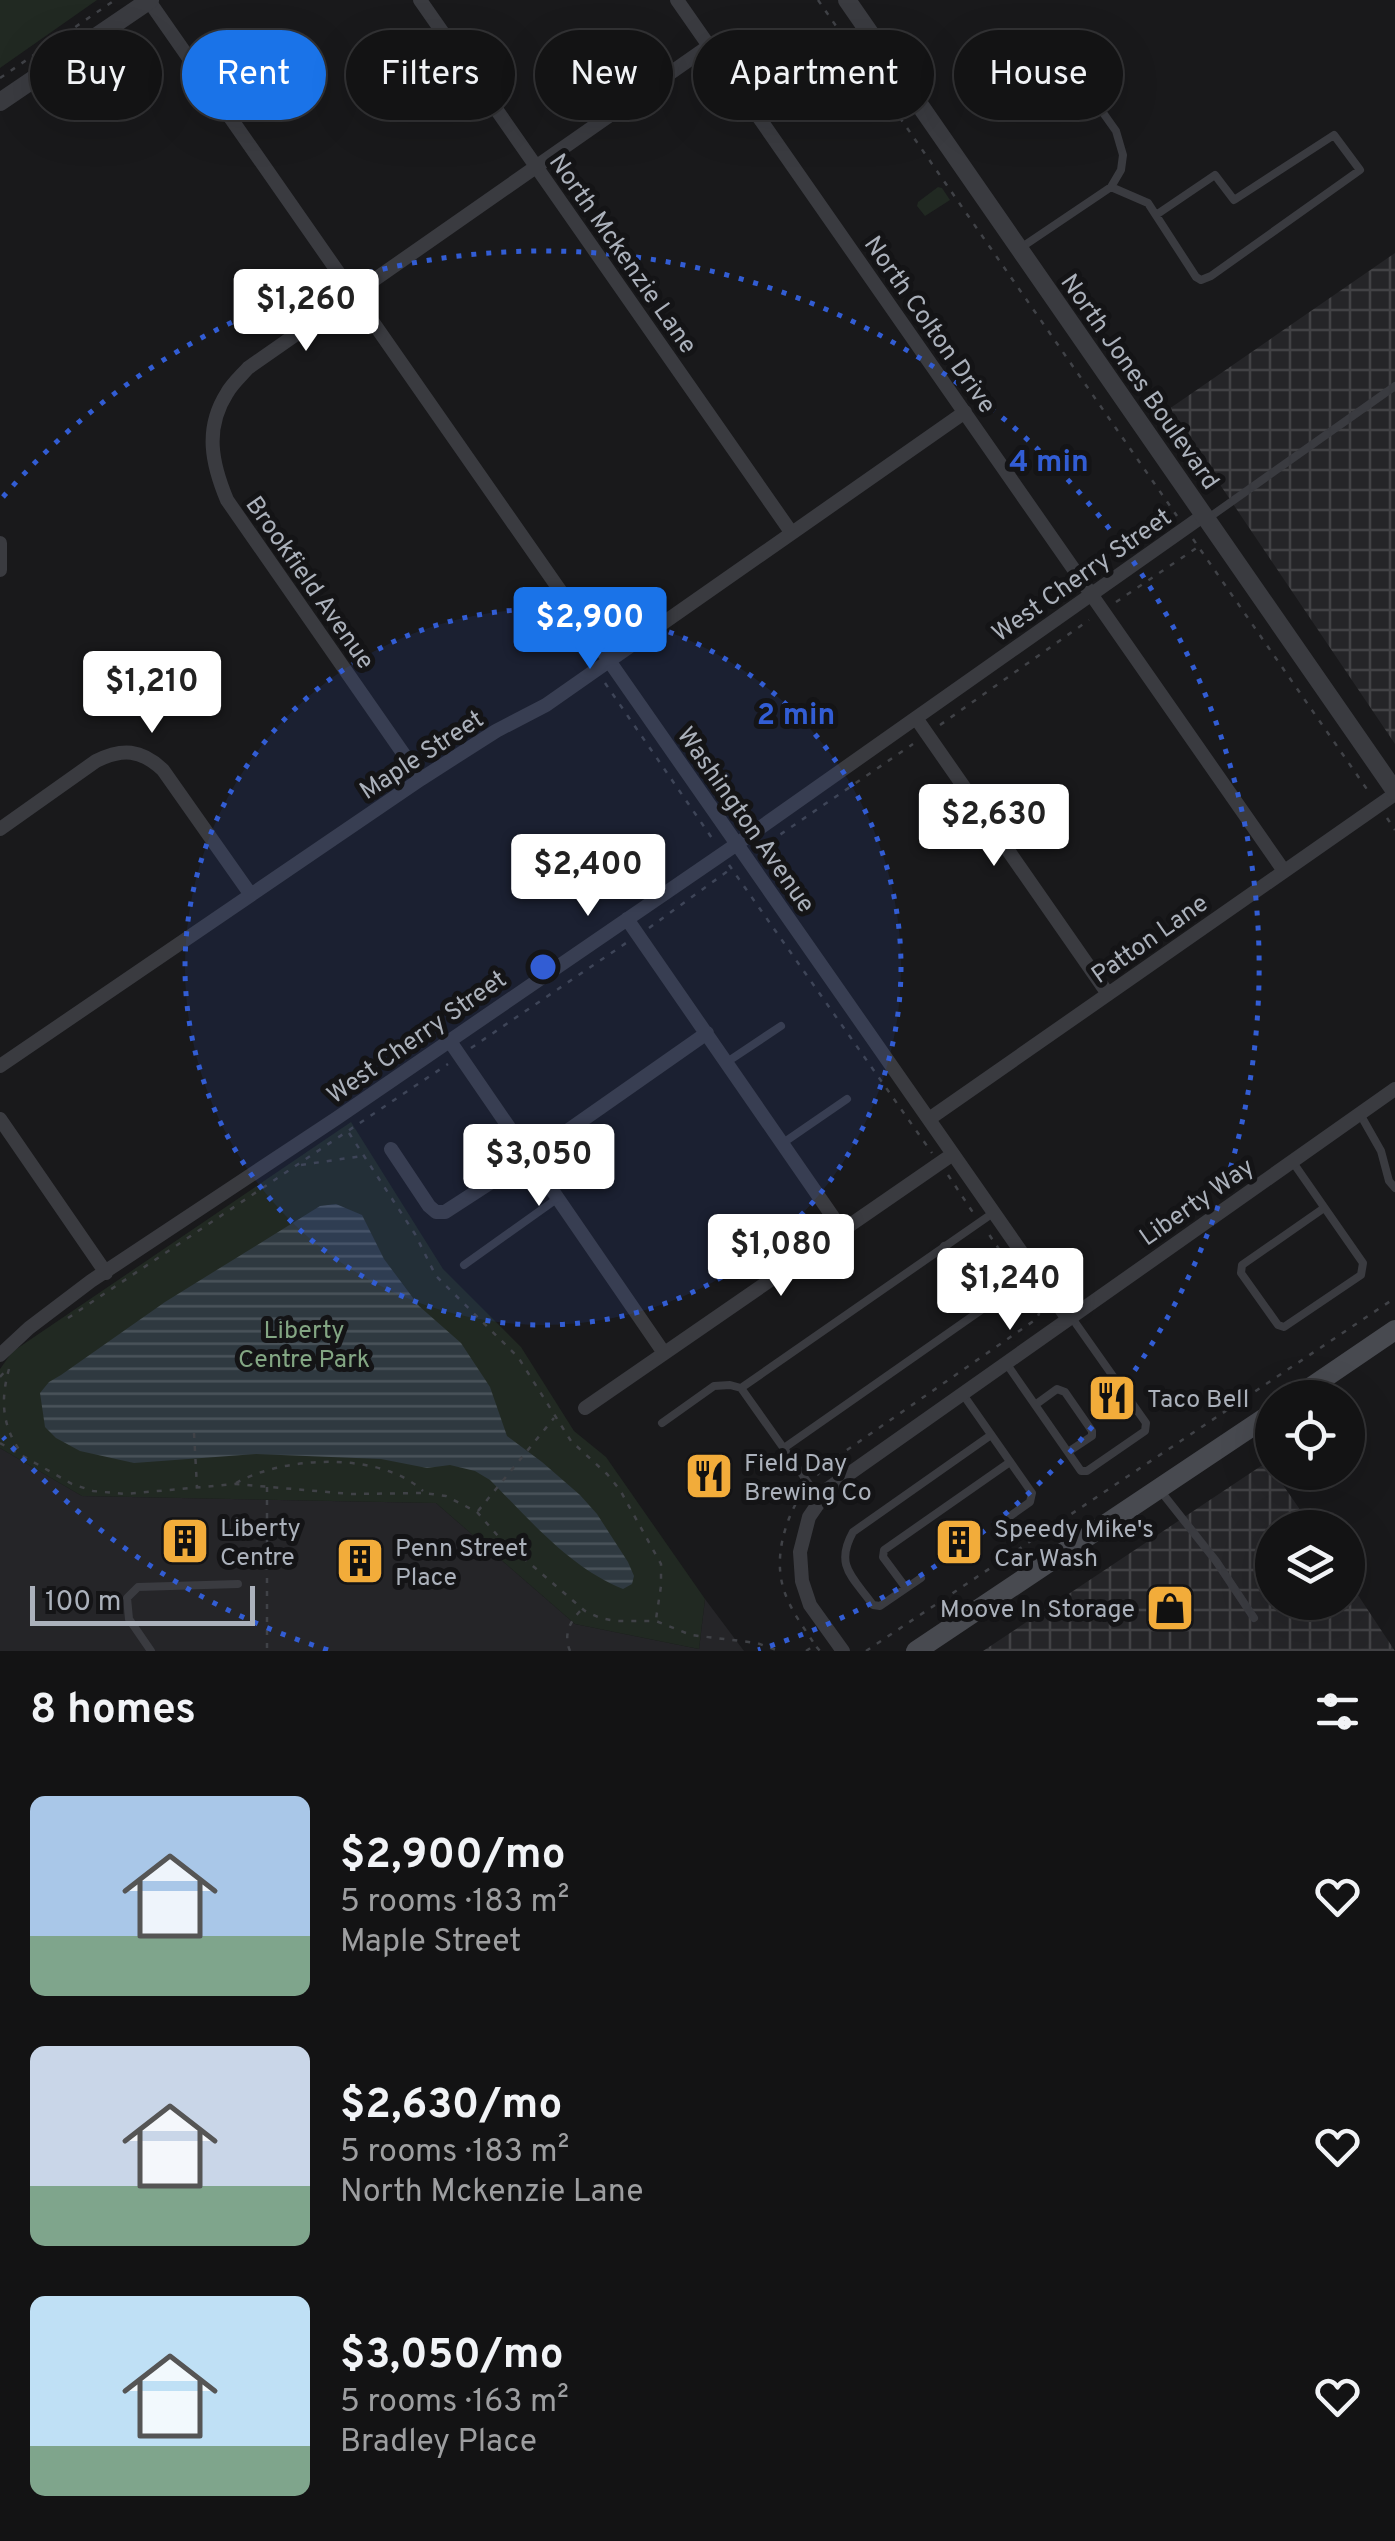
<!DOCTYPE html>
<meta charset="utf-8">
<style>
body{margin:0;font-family:Overpass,sans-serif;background:#202022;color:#f1f3f6;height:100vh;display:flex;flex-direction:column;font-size:38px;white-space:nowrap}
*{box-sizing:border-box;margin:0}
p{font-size:32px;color:#9d9ea0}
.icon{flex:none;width:55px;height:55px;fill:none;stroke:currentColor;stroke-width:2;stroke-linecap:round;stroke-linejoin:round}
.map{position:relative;height:1651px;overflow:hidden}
.drawer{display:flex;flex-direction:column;background:#131314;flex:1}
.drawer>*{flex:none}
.banner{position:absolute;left:30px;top:30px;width:1335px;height:90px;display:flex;gap:20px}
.fabs{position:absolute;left:1255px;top:1380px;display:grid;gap:20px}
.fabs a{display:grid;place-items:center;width:110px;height:110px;border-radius:50%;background:#131314;box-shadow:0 10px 40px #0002,0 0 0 2px #323234;font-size:50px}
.scale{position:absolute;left:30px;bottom:25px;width:225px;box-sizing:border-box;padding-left:10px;border:5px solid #abb1bb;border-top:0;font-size:28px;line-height:35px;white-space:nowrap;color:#abb1bb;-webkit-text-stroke:8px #141416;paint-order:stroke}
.price{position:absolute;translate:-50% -85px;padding:0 22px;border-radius:10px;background:#fff;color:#222;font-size:32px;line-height:65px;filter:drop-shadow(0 2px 5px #0008)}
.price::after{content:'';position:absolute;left:50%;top:60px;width:30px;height:22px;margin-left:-15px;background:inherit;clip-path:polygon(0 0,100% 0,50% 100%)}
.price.selected{background:#1a73e8;color:#fff}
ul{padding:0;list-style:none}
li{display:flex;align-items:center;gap:30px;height:250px;padding:0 30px}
li span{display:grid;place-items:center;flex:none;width:280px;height:200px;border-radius:15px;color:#555}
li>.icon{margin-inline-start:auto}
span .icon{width:120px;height:120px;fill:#fffc;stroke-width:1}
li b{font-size:42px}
h2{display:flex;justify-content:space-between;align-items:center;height:120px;padding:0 30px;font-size:42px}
.chip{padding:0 35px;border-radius:45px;background:#131314;box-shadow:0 10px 40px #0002,0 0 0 2px #323234;font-size:35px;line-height:90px}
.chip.selected{background:#1a73e8;color:#fff}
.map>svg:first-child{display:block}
.built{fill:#252528}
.industrial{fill:url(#industrial-grid)}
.green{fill:#212922}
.water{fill:url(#water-rules)}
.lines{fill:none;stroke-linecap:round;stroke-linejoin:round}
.path{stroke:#404247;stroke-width:2.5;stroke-dasharray:5 8;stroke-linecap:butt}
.service{stroke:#3a3b40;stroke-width:8}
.minor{stroke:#3a3b40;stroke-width:14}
.tertiary{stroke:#3a3b40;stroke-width:18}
.secondary{stroke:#484a50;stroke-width:20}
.ring{fill:none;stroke:#325dd4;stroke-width:5;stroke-dasharray:5 10}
.labels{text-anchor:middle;stroke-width:10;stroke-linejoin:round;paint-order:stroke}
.street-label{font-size:25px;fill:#abb1bb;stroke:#141416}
.park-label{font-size:25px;fill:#83a683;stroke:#141416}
.poi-label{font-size:25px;fill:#abb1bb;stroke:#141416;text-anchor:start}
.centre{fill:#325dd4;stroke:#141416;stroke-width:5}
.ring-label{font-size:30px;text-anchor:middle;font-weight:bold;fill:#325dd4;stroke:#141416;stroke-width:10;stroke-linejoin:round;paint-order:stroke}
</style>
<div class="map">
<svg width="1395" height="1651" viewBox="0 0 1395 1651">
<defs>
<pattern id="industrial-grid" width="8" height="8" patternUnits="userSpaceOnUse" patternTransform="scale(2.5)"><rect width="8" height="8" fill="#252528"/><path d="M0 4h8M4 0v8" fill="none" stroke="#424245"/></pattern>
<pattern id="water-rules" width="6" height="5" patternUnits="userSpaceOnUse" patternTransform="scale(2.5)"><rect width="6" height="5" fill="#2f3940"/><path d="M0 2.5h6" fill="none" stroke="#4a535a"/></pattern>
</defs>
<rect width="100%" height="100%" fill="#19191b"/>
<path class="built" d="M0 1448 82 1496 436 1503 575 1624 699 1649 705 1599 744 1651H0Z"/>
<path class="industrial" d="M1395 253V744L1169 409Z
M1267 1462 1312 1527 1272 1528V1602H1348V1580L1395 1651H983Z"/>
<path class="green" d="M0 0H97L0 68Z
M938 187 942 188 950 200 925 216 917 206 918 202Z
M351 1122 443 1269 521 1347 574 1431 606 1457 705 1599 699 1649 575 1624 436 1503 82 1496 0 1448V1369L12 1352Z"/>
<path class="water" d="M336 1204 362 1215 384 1259 419 1306 461 1343 490 1387 507 1436 542 1462 580 1495 597 1514 628 1562 634 1576 632 1584 623 1589C569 1567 531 1521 490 1480L475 1471 450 1465 427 1468 381 1459 256 1454 134 1463 80 1451 56 1438 45 1427 40 1393 49 1382 61 1375 165 1302 320 1206Z"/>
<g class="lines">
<path class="path" d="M818 0 1177 516
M0 78 115 0
M1193 539 1371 795
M1116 602 1198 547
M605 683 714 841
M940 725 1089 620
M1387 818 1395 830
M759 849 913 744
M729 865 932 1153
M649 928 732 868
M471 1048 626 943
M349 1133 415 1234 436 1276 518 1357 571 1441 607 1474 620 1490 661 1564V1586L656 1619
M301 1165 362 1156
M948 1175 974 1214
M68 1318 448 1064
M9 1369C0 1401 2 1428 23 1455
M0 1377 8 1368
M194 1433 197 1487
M0 1443 72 1484 93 1491 125 1494 235 1484 351 1494 424 1493 446 1496 477 1512 498 1536 585 1611 600 1618 616 1621H656L691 1635 757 1643 779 1651
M817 1475 834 1459 1035 1320 1039 1314 1038 1306 988 1233
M236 1483C284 1456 380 1451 423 1491
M267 1487V1651
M802 1493C786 1518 775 1553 782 1583 787 1606 803 1626 815 1645
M478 1511 554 1418
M570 1651C563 1634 570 1621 582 1609
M806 1651 815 1645 820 1651
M866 1651 1395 1298"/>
<path class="service" d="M1111 187 1148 203 1196 277 1201 280 1211 276 1360 170 1334 135 1234 200 1215 175 1156 215
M1019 249 1111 187 1121 170 1123 155 1116 131 1067 62
M1207 519 1395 386
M727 1062 781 1026
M1360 1114 1381 1151 1389 1181 1395 1188
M783 1143 847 1099
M1292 1161 1363 1263 1361 1275 1284 1327 1278 1325 1241 1273 1242 1265 1324 1208
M464 1265 558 1198
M1006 1363 1081 1471H1087L1145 1431 1146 1423 1072 1318
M962 1393 1032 1493 1030 1502 1006 1519
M1035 1405 1057 1389 1065 1392 1092 1431V1436L1068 1452
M662 1423 714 1386 730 1385 741 1388
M784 1448 987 1306 944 1246
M1159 1489 1216 1561 1254 1618
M821 1501 741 1388 993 1213
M921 1578 880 1606 873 1605C853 1577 834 1566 853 1532L991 1435
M906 1588 883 1557 884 1550 1010 1462
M151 1651 129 1619 127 1598 138 1587 238 1584"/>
<path class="minor" d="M420 0 791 532
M677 0 1284 871
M149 1 1068 1319
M0 543V570
M916 718 1108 994
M421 779 227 500C212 464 204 429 227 393 232 384 241 376 248 368L709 46
M0 829 96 761C122 748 141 749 163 770L251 895
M627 919 842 1230
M449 1040 664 1353
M0 1066 421 779 496 731 546 705 965 412
M0 1119 106 1273
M929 1119 1395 794
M391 1149 429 1206 436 1212H445L530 1157 707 1033
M0 1355 29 1328 91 1281 337 1118 737 844 1204 515
M585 1408 953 1154
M843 1651 810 1605 802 1581 800 1552 809 1517 829 1488 1395 1089"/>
<path class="tertiary" d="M847 0 1395 791
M0 102 150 0"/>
<path class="secondary" d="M1295 1398 1395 1330
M916 1651 1272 1413"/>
</g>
<circle cx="543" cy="967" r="358" fill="#325dd4" fill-opacity=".12"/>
<g class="ring">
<circle cx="543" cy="967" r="358"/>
<path d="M328 1650A716 716 0 0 1 3 1437M3 497A716 716 0 1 1 758 1650"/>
</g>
<defs>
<g id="restaurant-square" transform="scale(2.5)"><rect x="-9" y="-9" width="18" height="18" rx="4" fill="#f2ac3a" stroke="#141416"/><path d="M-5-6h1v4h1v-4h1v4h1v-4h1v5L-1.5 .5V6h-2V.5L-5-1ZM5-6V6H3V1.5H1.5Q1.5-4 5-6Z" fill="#111"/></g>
<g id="building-square" transform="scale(2.5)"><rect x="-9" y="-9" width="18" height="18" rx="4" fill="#f2ac3a" stroke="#141416"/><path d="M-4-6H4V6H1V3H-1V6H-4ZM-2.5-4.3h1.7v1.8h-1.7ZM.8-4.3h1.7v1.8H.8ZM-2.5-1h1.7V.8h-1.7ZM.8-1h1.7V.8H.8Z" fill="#111"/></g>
<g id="shop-square" transform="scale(2.5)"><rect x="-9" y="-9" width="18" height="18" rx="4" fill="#f2ac3a" stroke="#141416"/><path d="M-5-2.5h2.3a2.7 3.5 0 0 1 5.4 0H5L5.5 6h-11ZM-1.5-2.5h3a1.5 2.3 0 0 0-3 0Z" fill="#111"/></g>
</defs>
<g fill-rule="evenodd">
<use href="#restaurant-square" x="1112" y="1398"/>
<use href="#restaurant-square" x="709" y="1476"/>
<use href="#building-square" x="185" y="1541"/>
<use href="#building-square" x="959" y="1542"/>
<use href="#building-square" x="360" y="1561"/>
<use href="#shop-square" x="1170" y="1608"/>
</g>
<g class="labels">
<g class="street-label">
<text transform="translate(624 253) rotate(55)" y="9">North Mckenzie Lane</text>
<text transform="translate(931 324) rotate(55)" y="9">North Colton Drive</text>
<text transform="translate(1141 381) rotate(55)" y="9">North Jones Boulevard</text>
<text transform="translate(1081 574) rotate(-35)" y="9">West Cherry Street</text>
<text transform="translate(311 582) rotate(55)" y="9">Brookfield Avenue</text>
<text transform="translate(421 754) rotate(-33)" y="9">Maple Street</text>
<text transform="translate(747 819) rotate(55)" y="9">Washington Avenue</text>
<text transform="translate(1149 938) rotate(-35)" y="9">Patton Lane</text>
<text transform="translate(416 1036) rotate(-35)" y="9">West Cherry Street</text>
<text transform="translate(1196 1201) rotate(-35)" y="9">Liberty Way</text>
</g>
<g class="park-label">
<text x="304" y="1338">Liberty<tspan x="304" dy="29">Centre Park</tspan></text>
</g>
<g class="poi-label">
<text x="1147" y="1407">Taco Bell</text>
<text x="744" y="1471">Field Day<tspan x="744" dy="29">Brewing Co</tspan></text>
<text x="220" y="1536">Liberty<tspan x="220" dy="29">Centre</tspan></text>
<text x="994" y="1537">Speedy Mike's<tspan x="994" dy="29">Car Wash</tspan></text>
<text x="395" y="1556">Penn Street<tspan x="395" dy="29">Place</tspan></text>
<text x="1135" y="1617" text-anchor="end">Moove In Storage</text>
</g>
</g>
<circle cx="543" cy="967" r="15" class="centre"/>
<g class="ring-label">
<text x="1049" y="471">4 min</text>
<text x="796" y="724">2 min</text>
</g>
</svg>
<div class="fabs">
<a><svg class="icon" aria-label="locate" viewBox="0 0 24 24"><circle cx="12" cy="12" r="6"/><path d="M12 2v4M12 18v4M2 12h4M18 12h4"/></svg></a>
<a><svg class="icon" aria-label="layers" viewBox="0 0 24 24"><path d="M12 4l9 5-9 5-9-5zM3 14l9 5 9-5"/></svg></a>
</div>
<div class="scale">100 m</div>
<b class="price" style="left:306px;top:354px">$1,260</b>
<b class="price selected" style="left:590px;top:672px">$2,900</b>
<b class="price" style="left:152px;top:736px">$1,210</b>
<b class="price" style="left:994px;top:869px">$2,630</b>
<b class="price" style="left:588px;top:919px">$2,400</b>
<b class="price" style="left:539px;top:1209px">$3,050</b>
<b class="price" style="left:781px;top:1299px">$1,080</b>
<b class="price" style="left:1010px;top:1333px">$1,240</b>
<div class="banner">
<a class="chip">Buy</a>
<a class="chip selected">Rent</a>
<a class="chip">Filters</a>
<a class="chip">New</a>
<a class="chip">Apartment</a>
<a class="chip">House</a>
</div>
</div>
<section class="drawer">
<h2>8 homes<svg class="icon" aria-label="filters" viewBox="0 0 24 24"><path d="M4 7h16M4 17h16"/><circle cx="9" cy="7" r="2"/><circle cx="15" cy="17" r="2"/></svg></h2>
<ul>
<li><span style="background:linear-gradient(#a9c7e8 70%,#7fa58c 0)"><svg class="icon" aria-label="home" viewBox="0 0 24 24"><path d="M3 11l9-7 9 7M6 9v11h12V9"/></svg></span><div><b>$2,900/mo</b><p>5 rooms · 183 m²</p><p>Maple Street</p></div><svg class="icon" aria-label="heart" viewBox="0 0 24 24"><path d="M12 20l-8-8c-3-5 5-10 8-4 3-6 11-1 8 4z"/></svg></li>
<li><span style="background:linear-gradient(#c9d6e8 70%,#7fa58c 0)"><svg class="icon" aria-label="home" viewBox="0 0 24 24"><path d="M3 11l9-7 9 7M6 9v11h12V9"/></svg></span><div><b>$2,630/mo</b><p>5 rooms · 183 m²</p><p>North Mckenzie Lane</p></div><svg class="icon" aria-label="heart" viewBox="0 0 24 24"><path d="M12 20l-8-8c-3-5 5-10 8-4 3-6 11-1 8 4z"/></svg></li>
<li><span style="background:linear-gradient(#bfe0f5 75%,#7fa58c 0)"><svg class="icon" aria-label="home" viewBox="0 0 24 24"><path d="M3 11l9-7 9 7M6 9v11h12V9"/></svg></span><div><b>$3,050/mo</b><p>5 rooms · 163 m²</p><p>Bradley Place</p></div><svg class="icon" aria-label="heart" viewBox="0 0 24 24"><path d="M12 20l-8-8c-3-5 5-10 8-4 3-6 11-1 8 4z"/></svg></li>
</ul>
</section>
